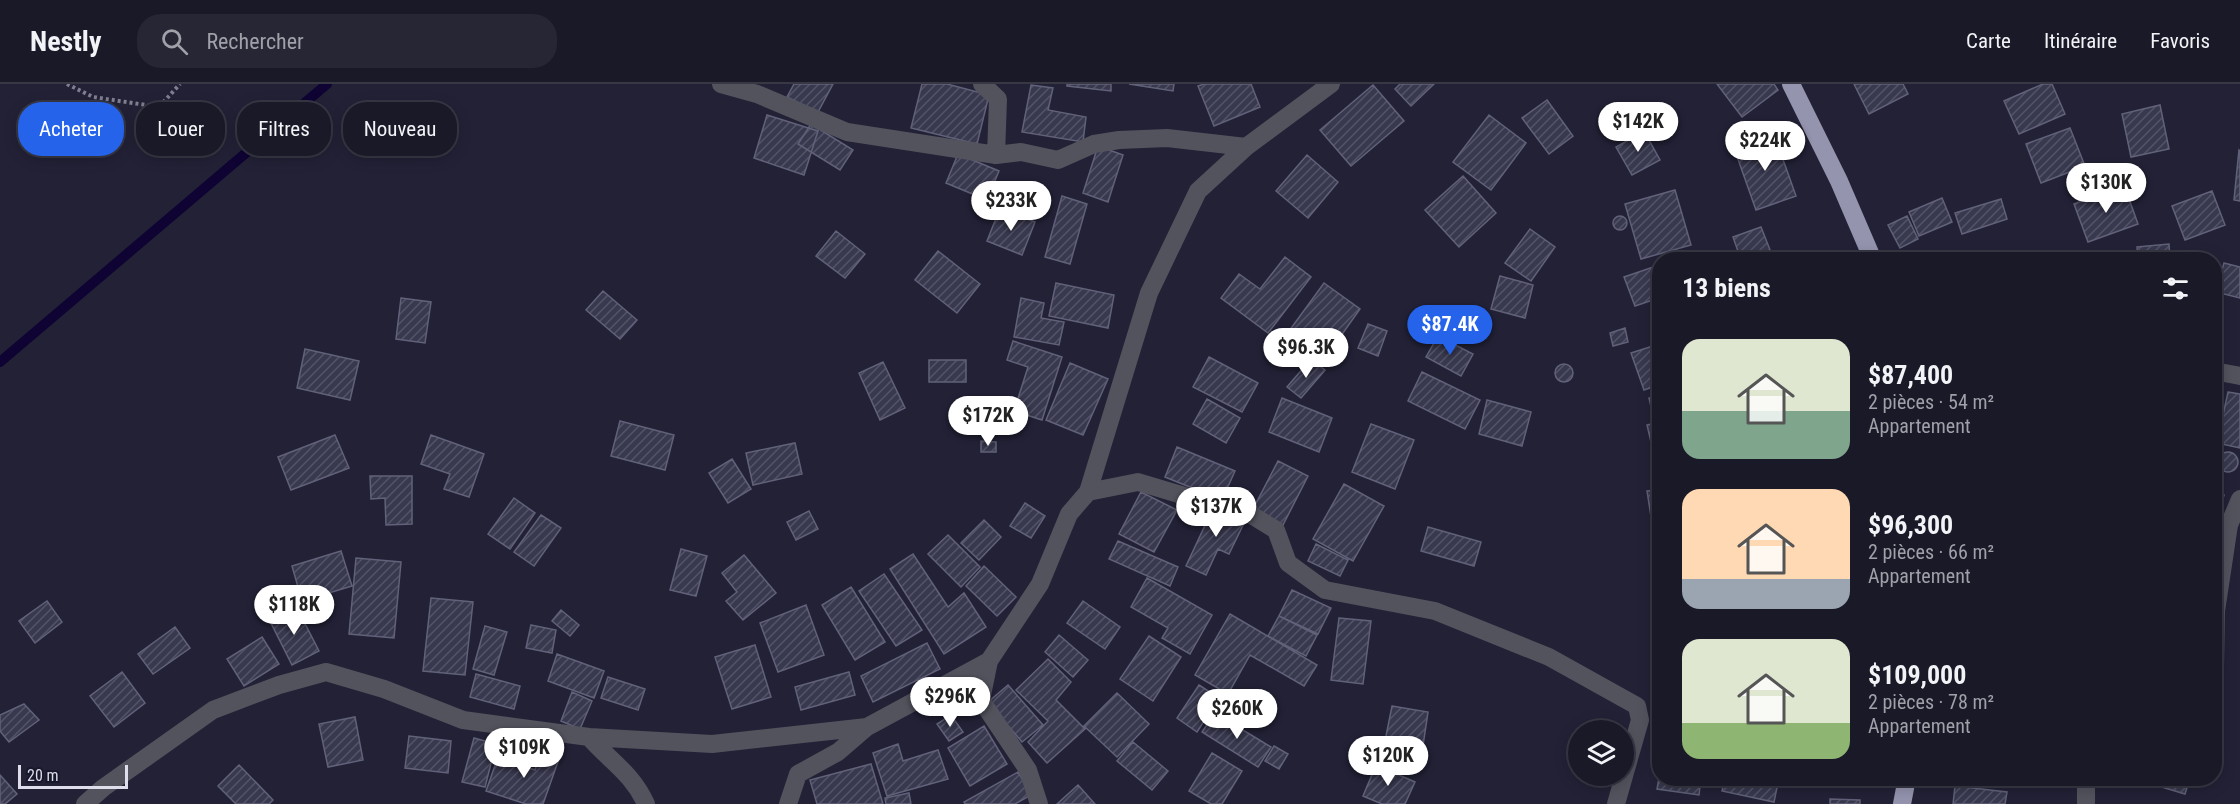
<!DOCTYPE html>
<html lang="fr">
<meta charset="utf-8">
<style>
body{margin:0;font-family:"Roboto Condensed",sans-serif;background:#272634;color:#f1f3f6;height:100vh;display:flex;flex-direction:column;font-size:22px;white-space:nowrap}
*{box-sizing:border-box;margin:0}
p{font-size:20px;color:#9fa0a8}
.icon{flex:none;width:33px;height:33px;fill:none;stroke:currentColor;stroke-width:2;stroke-linecap:round;stroke-linejoin:round}
.map{position:relative;flex:1;overflow:hidden}
.details{position:absolute;left:1652px;top:168px;width:570px;height:534px;display:flex;flex-direction:column;background:#1a1928;border-radius:24px;box-shadow:0 3px 15px #0003,0 0 0 2px #383845}
.details>*{flex:none}
.guide{position:absolute;left:18px;top:18px;width:570px;height:54px;display:flex;gap:12px}
.buttons{position:absolute;left:1568px;top:636px;display:grid;gap:12px}
.buttons a{display:grid;place-items:center;width:66px;height:66px;border-radius:50%;background:#1a1928;box-shadow:0 3px 15px #0003,0 0 0 2px #383845;font-size:30px}
.scale{position:absolute;left:18px;bottom:15px;width:110px;box-sizing:border-box;padding-left:6px;border:3px solid #ddddeb;border-top:0;font-size:16px;line-height:21px;white-space:nowrap;color:#ddddeb;-webkit-text-stroke:4px #18182c;paint-order:stroke}
.price{position:absolute;translate:-50% -51px;padding:0 14px;border-radius:21px;background:#fff;color:#222;font-size:20px;line-height:39px;filter:drop-shadow(0 2px 3px #0008)}
.price::after{content:'';position:absolute;left:50%;top:36px;width:18px;height:14px;margin-left:-9px;background:inherit;clip-path:polygon(0 0,100% 0,50% 100%)}
.price.selected{background:#2563eb;color:#fff}
ul{padding:0;list-style:none}
li{display:flex;align-items:center;gap:18px;height:150px;padding:0 30px}
li span{display:grid;place-items:center;flex:none;width:168px;height:120px;border-radius:18px;color:#555}
li>.icon{margin-inline-start:auto}
span .icon{width:72px;height:72px;fill:#fffc;stroke-width:1}
li b{font-size:26px}
h2{display:flex;justify-content:space-between;align-items:center;height:72px;padding:0 30px;font-size:26px}
.tag{padding:0 21px;border-radius:24px;background:#1a1928;box-shadow:0 3px 15px #0003,0 0 0 2px #383845;font-size:21px;line-height:54px}
.tag.selected{background:#2563eb;color:#fff}
header{display:flex;align-items:center;gap:36px;box-sizing:border-box;height:84px;padding:0 30px;background:#1a1928;border-bottom:2px solid #383845}
header strong{font-size:28px}
nav{display:flex;gap:33px;margin-inline-start:auto;font-size:21px}
.search{width:420px;height:54px;background:#272634;display:flex;align-items:center;gap:15px;box-sizing:border-box;padding:0 21px;border-radius:24px;color:#9fa0a8;font-size:22px}
.map>svg:first-child{display:block}
.lines{fill:none;stroke-linecap:round;stroke-linejoin:round}
.stream{stroke:#0e0333;stroke-width:10}
.building{fill:url(#building-hatch);stroke:#61627a;stroke-width:1.5}
.path{stroke:#7f7f90;stroke-width:4;stroke-dasharray:3 3;stroke-linecap:butt}
.minor{stroke:#53535e;stroke-width:18}
.highway{stroke:#9494af;stroke-width:18}
</style>
<header>
<strong>Nestly</strong>
<div class="search"><svg class="icon" aria-label="search" viewBox="0 0 24 24"><circle cx="10" cy="10" r="6"/><path d="M15 15l6 6"/></svg>Rechercher</div>
<nav><a>Carte</a><a>Itinéraire</a><a>Favoris</a></nav>
</header>
<div class="map">
<svg width="2240" height="720" viewBox="0 0 2240 720">
<defs>
<pattern id="building-hatch" width="6" height="6" patternUnits="userSpaceOnUse" patternTransform="scale(1.5)"><rect width="6" height="6" fill="#38384f"/><path d="M-1 1l2-2M0 6l6-6M5 7l2-2" fill="none" stroke="#545468"/></pattern>
</defs>
<rect width="100%" height="100%" fill="#222136"/>
<g class="lines">
<path class="stream" d="M0 278 327 0"/>
</g>
<path class="building" d="M794 0H833L818 28 787 13Z
M922 0H947L989 11 977 60 911 44Z
M1067 0H1111V7L1067 2Z
M1129 0H1174L1173 7Z
M1204 0H1251L1260 23 1214 42 1198 2Z
M1400 0H1434L1411 22 1395 5Z
M1717 0H1774L1778 6 1742 33Z
M1854 0H1903L1908 10 1869 30Z
M2043 0H2052L2065 30 2019 50 2004 17Z
M1031 1 1053 4 1048 26 1086 33 1083 58 1022 48Z
M1373 1 1404 37 1351 82 1320 46Z
M1547 16 1573 52 1549 70 1522 34Z
M2160 21 2169 65 2131 73 2122 30Z
M767 31 818 47 804 91 754 74Z
M1489 31 1526 59 1491 106 1453 78Z
M811 40 853 66 840 86 798 60Z
M2070 44 2085 82 2041 99 2026 60Z
M1644 47 1660 76 1632 91 1616 63Z
M1774 50 1796 112 1756 126 1734 64Z
M1098 62 1123 71 1108 118 1083 109Z
M2239 66 2240 67V117L2234 116Z
M958 70 999 87 987 116 946 99Z
M1307 71 1338 98 1308 134 1276 107Z
M1463 92 1496 129 1459 163 1425 126Z
M2124 101 2138 140 2088 158 2074 120Z
M1675 106 1691 161 1641 175 1625 120Z
M2212 107 2225 141 2185 156 2172 122Z
M1062 112 1087 120 1070 180 1045 173Z
M1942 114 1952 138 1919 152 1909 128Z
M2001 115 2007 135 1962 150 1955 129Z
M1000 124 1035 138 1022 171 987 157Z
M1907 132 1918 155 1900 164 1888 141Z
M1613 139a7 7 0 1 1 14 0a7 7 0 1 1-14 0Z
M1761 143 1774 176H1734L1740 173 1733 153Z
M1530 145 1555 163 1531 197 1505 179Z
M836 147 865 170 845 194 816 172Z
M2169 160 2170 176H2138L2137 163Z
M938 167 980 200 957 229 915 196Z
M1285 173 1311 193 1268 249 1221 214 1239 190 1260 205Z
M2224 179 2240 183V214L2216 208Z
M1659 181V214L1635 222 1624 193Z
M1500 192 1533 201 1525 234 1491 225Z
M1056 199 1114 211 1108 244 1049 232Z
M1324 199 1360 225 1326 273 1289 247Z
M603 207 637 236 620 255 586 226Z
M401 214 431 218 425 259 396 255Z
M1021 214 1044 219 1041 234 1064 238 1059 261 1014 253Z
M1368 240 1387 247 1378 272 1358 264Z
M1625 244 1628 258 1613 262 1610 249Z
M1438 252 1473 270 1461 292 1426 273Z
M1013 257 1062 273 1042 336 1014 327 1028 283 1007 276Z
M1659 260V301L1644 306 1631 269Z
M305 265 359 277 350 316 297 304Z
M1209 273 1258 299 1242 328 1193 303Z
M1311 275 1325 286 1301 314 1287 303Z
M929 276H966V298H929Z
M883 278 905 324 880 336 859 289Z
M1070 279 1108 295 1083 351 1046 336Z
M1555 289a9 9 0 1 1 18 0a9 9 0 1 1-18 0Z
M1422 288 1480 316 1465 345 1408 317Z
M2228 308 2240 310V364L2217 359Z
M1659 312V329L1653 331 1649 314Z
M1282 314 1332 334 1319 368 1269 348Z
M1207 315 1240 334 1226 359 1193 340Z
M1487 316 1531 328 1522 362 1479 350Z
M620 337 674 351 665 386 611 372Z
M1659 338V369L1654 371 1647 341Z
M1371 340 1414 356 1395 405 1352 388Z
M335 351 349 384 291 406 278 373Z
M431 351 484 370 469 413 444 405 450 390 421 380Z
M981 357 996 358V368H981Z
M795 359 802 390 753 401 746 369Z
M1177 363 1235 387 1222 416 1165 393Z
M2218 378a10 10 0 1 1 20 0a10 10 0 1 1-20 0Z
M732 375 751 405 728 419 709 389Z
M1278 377 1308 392 1283 441 1253 425Z
M370 392H412V440L386 441 385 414 371 415Z
M1344 400 1384 422 1353 477 1313 455Z
M1659 406V438L1652 439 1647 407Z
M1141 408 1177 426 1154 468 1119 450Z
M2214 408 2224 411 2221 422 2214 420Z
M514 414 535 429 510 465 488 450Z
M1025 419 1045 432 1031 454 1010 442Z
M1215 420 1246 435 1229 470 1218 465 1206 491 1186 482Z
M809 427 818 445 796 456 787 438Z
M541 431 561 444 534 482 514 468Z
M984 436 1001 453 979 476 961 459Z
M1428 443 1481 458 1474 482 1421 467Z
M948 451 980 483 961 503 928 470Z
M1118 457 1178 483 1170 502 1109 475Z
M1316 460 1348 476 1340 492 1308 477Z
M681 465 707 472 696 512 670 506Z
M341 467 352 502 302 517 292 482Z
M913 470 948 523 964 509 986 543 944 570 890 485Z
M744 471 776 509 743 536 726 517 737 508 722 489Z
M356 474 401 478 394 554 349 550Z
M984 482 1016 513 997 532 966 502Z
M884 490 922 546 896 562 859 507Z
M1147 494 1212 531 1190 570 1162 554 1168 544 1131 523Z
M851 503 885 558 855 576 822 521Z
M1292 506 1331 524 1318 550 1279 532Z
M431 514 473 518 465 591 423 587Z
M47 517 62 538 35 559 19 537Z
M1083 517 1120 543 1105 565 1067 539Z
M806 521 824 571 778 588 760 539Z
M297 524 319 567 292 581 270 537Z
M561 526 579 541 570 552 552 537Z
M1230 530 1317 581 1304 602 1250 571 1228 610 1195 591Z
M1279 532 1317 551 1306 572 1268 552Z
M1339 534 1371 537 1363 600 1331 596Z
M531 541 556 546 552 569 526 564Z
M485 542 507 548 494 591 473 585Z
M175 543 190 564 153 590 138 570Z
M1059 551 1088 576 1073 593 1045 568Z
M1149 552 1181 573 1153 617 1120 595Z
M262 553 279 580 244 602 227 575Z
M927 559 940 585 873 618 861 592Z
M755 561 771 613 732 625 715 573Z
M557 570 604 587 594 614 548 597Z
M1048 575 1071 598 1056 616 1085 645 1047 679 1028 658 1048 637 1016 606Z
M122 588 145 619 114 643 90 612Z
M849 588 855 611 801 626 795 603Z
M476 590 520 602 514 625 470 613Z
M608 593 645 605 638 626 601 614Z
M1008 601 1043 641 1022 658 988 618Z
M1199 601 1219 614 1197 648 1177 634Z
M572 608 592 617 580 645 561 637Z
M1117 609 1149 640 1117 673 1084 642Z
M24 620 39 636 9 658 0 647V631Z
M1392 622 1428 628 1421 675 1383 667Z
M1215 629 1271 663 1258 683 1202 648Z
M951 631 963 648 949 657 937 640Z
M355 633 363 676 328 683 319 640Z
M984 642 1007 680 970 702 948 664Z
M409 652 451 657 448 689 405 684Z
M474 654 496 660 485 703 462 698Z
M1133 658 1168 687 1152 706 1117 677Z
M898 660 903 677 938 666 948 695 887 712 873 669Z
M1274 662 1288 670 1279 685 1265 677Z
M541 666 560 672 543 720H526L486 707 498 673 535 686Z
M1212 669 1242 687 1222 720H1211L1189 707Z
M871 680 883 720H817L810 696Z
M239 681 273 716 269 720H236L218 702Z
M1376 681 1415 698 1405 720H1382L1363 712Z
M1018 688 1031 711 1015 720H965L964 718Z
M0 691 17 710 5 720H0Z
M1659 694H1701L1699 711 1657 705Z
M1725 694H1779L1774 718 1722 707Z
M2157 694H2190L2185 710 2155 701Z
M1078 701 1095 720H1057Z
M1955 702 2007 708 2005 720H1953Z
M909 709 911 720H886L885 714Z
M1830 715 1860 716V720H1830Z"/>
<g class="lines">
<path class="path" d="M67 0 93 13 159 23 180 0"/>
<path class="minor" d="M721 0 757 10 847 48 996 71 1021 68 1058 76 1094 60 1119 56 1167 54 1246 63
M982 0 998 15 996 71
M2214 287 2240 292
M1088 408 1138 398 1195 415 1224 419 1250 430 1276 446 1288 479 1325 506 1435 527 1549 573 1637 622 1640 636 1616 720
M989 577 981 616 1028 686 1039 720
M2214 638 2216 527 2229 441 2240 415
M589 653C610 677 632 689 646 720
M85 720 103 704 213 626 279 601 326 588 384 605 463 636 589 653 712 660 867 643 989 577 1040 500 1069 430 1088 408 1149 209 1198 107 1246 63 1331 0
M788 720 798 690 838 668 867 643
M2086 720V694"/>
<path class="highway" d="M1791 0 1839 97 1873 176
M1902 720 1907 694"/>
</g>
</svg>
<div class="buttons">
<a><svg class="icon" aria-label="layers" viewBox="0 0 24 24"><path d="M12 4l9 5-9 5-9-5zM3 14l9 5 9-5"/></svg></a>
</div>
<div class="scale">20 m</div>
<b class="price" style="left:1638px;top:69px">$142K</b>
<b class="price" style="left:1765px;top:88px">$224K</b>
<b class="price" style="left:2106px;top:130px">$130K</b>
<b class="price" style="left:1011px;top:148px">$233K</b>
<b class="price selected" style="left:1450px;top:272px">$87.4K</b>
<b class="price" style="left:1306px;top:295px">$96.3K</b>
<b class="price" style="left:988px;top:363px">$172K</b>
<b class="price" style="left:1216px;top:454px">$137K</b>
<b class="price" style="left:294px;top:552px">$118K</b>
<b class="price" style="left:950px;top:644px">$296K</b>
<b class="price" style="left:1237px;top:656px">$260K</b>
<b class="price" style="left:524px;top:695px">$109K</b>
<b class="price" style="left:1388px;top:703px">$120K</b>
<div class="guide">
<a class="tag selected">Acheter</a>
<a class="tag">Louer</a>
<a class="tag">Filtres</a>
<a class="tag">Nouveau</a>
</div>
<section class="details">
<h2>13 biens<svg class="icon" aria-label="filters" viewBox="0 0 24 24"><path d="M4 7h16M4 17h16"/><circle cx="9" cy="7" r="2"/><circle cx="15" cy="17" r="2"/></svg></h2>
<ul>
<li><span style="background:linear-gradient(#dfe7d0 60%,#7fa58c 0)"><svg class="icon" aria-label="home" viewBox="0 0 24 24"><path d="M3 11l9-7 9 7M6 9v11h12V9"/></svg></span><div><b>$87,400</b><p>2 pièces · 54 m²</p><p>Appartement</p></div></li>
<li><span style="background:linear-gradient(#ffd9b3 75%,#9aa5b1 0)"><svg class="icon" aria-label="home" viewBox="0 0 24 24"><path d="M3 11l9-7 9 7M6 9v11h12V9"/></svg></span><div><b>$96,300</b><p>2 pièces · 66 m²</p><p>Appartement</p></div></li>
<li><span style="background:linear-gradient(#dfe7d0 70%,#8fb573 0)"><svg class="icon" aria-label="home" viewBox="0 0 24 24"><path d="M3 11l9-7 9 7M6 9v11h12V9"/></svg></span><div><b>$109,000</b><p>2 pièces · 78 m²</p><p>Appartement</p></div></li>
</ul>
</section>
</div>
